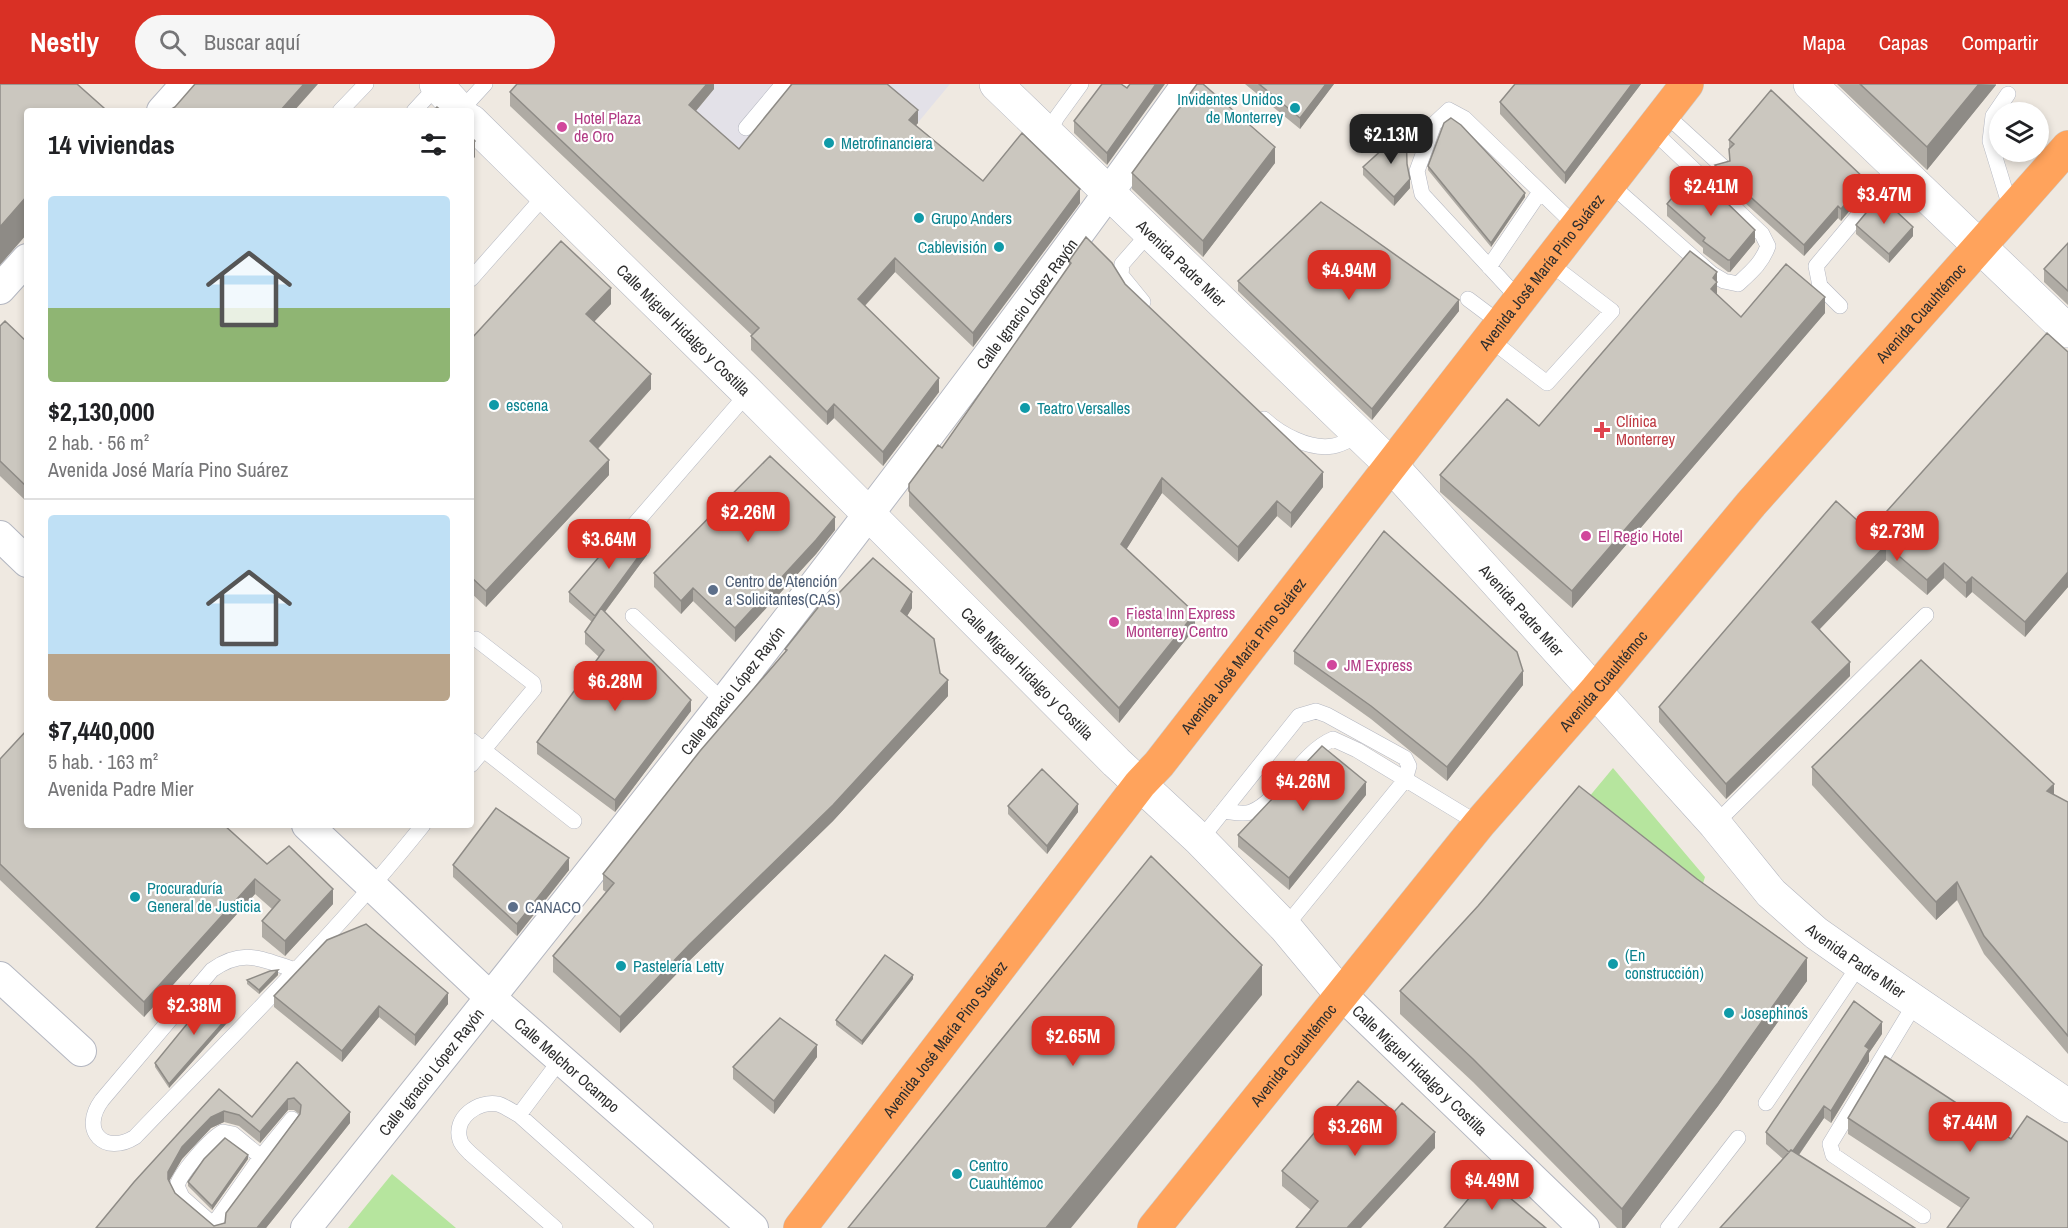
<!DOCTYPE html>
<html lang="es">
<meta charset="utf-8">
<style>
body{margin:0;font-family:"Archivo Narrow",sans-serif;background:#f6f6f6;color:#202124;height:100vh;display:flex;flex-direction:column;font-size:22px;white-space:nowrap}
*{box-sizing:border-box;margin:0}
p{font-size:20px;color:#757577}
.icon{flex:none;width:33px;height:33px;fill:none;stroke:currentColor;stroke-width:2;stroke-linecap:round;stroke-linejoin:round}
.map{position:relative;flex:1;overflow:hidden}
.drawer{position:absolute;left:24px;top:24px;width:450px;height:720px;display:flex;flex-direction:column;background:#fff;border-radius:6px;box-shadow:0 3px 9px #0003}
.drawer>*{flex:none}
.controls{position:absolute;left:1989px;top:18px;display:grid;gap:12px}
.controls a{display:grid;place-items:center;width:60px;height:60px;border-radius:50%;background:#fff;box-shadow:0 3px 9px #0003;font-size:30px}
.price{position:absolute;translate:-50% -51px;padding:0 14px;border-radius:12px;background:#d93025;color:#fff;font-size:20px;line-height:39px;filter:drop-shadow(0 2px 3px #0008)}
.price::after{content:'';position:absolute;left:50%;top:36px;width:18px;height:14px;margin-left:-9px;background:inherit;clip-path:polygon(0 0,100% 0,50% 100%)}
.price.current{background:#222;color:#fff}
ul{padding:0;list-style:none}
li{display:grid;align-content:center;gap:12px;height:318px;padding:0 24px}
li+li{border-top:2px solid #e0e0e0}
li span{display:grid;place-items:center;height:186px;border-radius:6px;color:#555}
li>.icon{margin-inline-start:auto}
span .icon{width:108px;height:108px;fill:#fffc;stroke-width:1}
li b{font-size:26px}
h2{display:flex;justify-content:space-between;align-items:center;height:72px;padding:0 24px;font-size:26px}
header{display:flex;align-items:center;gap:36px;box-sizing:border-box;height:84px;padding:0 30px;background:#d93025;color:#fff}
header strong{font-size:28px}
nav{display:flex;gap:33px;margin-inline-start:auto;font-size:21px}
.search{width:420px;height:54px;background:#f6f6f6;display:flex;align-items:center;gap:15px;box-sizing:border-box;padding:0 21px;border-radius:33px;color:#757577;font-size:22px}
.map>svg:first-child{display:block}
.industrial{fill:#e3e1e8}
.green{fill:#b6e59e}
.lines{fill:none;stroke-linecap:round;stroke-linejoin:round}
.lane-casing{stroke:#b4b7c1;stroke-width:16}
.street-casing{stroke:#b4b7c1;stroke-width:32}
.secondary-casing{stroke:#b4b7c1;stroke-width:34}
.highway-casing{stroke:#c9c9c9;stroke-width:34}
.lane{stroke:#fff;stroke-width:15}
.street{stroke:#fff;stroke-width:30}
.secondary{stroke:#fff;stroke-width:33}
.highway{stroke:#ffa35c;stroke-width:33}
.wall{fill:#afaba4;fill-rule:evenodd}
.shaded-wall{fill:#8e8b86}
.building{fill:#cbc7bf;stroke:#8e8b86;stroke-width:1.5;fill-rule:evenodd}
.culture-dot{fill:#0f9aa8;stroke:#fff;stroke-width:2}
.hotel-dot{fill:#d1479c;stroke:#fff;stroke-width:2}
.health-dot{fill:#e0444e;stroke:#fff;stroke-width:2}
.service-dot{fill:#5c6f8a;stroke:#fff;stroke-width:2}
.labels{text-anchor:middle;stroke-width:4.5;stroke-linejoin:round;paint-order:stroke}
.culture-label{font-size:16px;fill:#0d838f;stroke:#fff;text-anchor:start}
.hotel-label{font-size:16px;fill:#b23c85;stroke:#fff;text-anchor:start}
.street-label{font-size:16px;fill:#2e2e2e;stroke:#fff}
.health-label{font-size:16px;fill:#be3a42;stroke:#fff;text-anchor:start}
.service-label{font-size:16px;fill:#4e5e75;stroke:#fff;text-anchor:start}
</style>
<header>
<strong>Nestly</strong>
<div class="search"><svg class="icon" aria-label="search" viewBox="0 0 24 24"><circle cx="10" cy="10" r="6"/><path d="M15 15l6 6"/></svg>Buscar aquí</div>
<nav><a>Mapa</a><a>Capas</a><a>Compartir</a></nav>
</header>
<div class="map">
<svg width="2068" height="1144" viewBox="0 0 2068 1144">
<rect width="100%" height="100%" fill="#efe9e1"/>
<path class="industrial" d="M709 0H950L823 153 689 35 714 5Z"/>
<path class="green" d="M1613 684 1705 793 1697 818 1579 725Z
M392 1090 456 1144H348Z"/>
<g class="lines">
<g class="lane-casing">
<path id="lane" d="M2008 10 1993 32 1990 57 2011 126
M461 26 485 0
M340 27 366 0
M414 27 439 0
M1664 29 1722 82
M746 44 783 0
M1048 51 1057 33 1081 0
M1609 99 1712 190 1724 197 1738 200C1751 188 1762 179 1768 162L1762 150 1651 45
M1489 183 1540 108
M471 195 546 110
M1468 215 1500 239
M1519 215 1422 110 1417 87 1434 40 1449 26 1464 34 1576 142
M1143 218 1121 191 1122 180 1150 148
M1840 222 1820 202 1816 182 1898 84
M1488 254 1547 299 1612 227 1548 178
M1264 335C1280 350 1309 366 1333 362 1341 361 1351 355 1359 351
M633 442 748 309
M633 532 722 616
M471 556 476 555 533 599 534 605 471 681
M471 656 574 737
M1223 727C1232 728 1243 731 1251 728 1281 716 1300 669 1333 655L1357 666 1479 740
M1715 740 1926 531
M1200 756 1299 632 1316 627 1327 631 1405 674 1409 682 1405 696 1285 843
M296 886C262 876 244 863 212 886L102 1016C79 1047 105 1072 135 1053 233 951 335 851 423 741
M1916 918 1830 1060 1833 1071 1923 1132
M1766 1019 1860 880
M519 1031 561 975
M213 1141 261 1073 292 1035
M217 1144 182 1113 177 1102C180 1089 211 1054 223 1048L233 1050 261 1073
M555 1144 471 1070C467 1066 461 1061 460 1056 453 1034 478 1016 498 1020 505 1022 513 1028 519 1031L646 1144
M1668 1144 1738 1054"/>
</g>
<g class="street-casing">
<g id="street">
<path d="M162 27 186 0"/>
<path d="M0 205 27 175"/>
<path d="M0 452 27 478"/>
<path id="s1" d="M307 741 491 914 753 1144"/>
<path d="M0 893 81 967"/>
<path id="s2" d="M1340 909 1584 1144"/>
<path id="s3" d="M306 1144C607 769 907 392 1187 0"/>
</g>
</g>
<g class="secondary-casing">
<g id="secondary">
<path d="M436 0 461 27"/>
<path id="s4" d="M996 0 1390 380 1715 740 1771 809 1816 849 1860 880 2068 1022"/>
<path d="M1810 0 2068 247"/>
<path id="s5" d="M471 37 748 309 1116 678 1200 756 1285 843 1340 909"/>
</g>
</g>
<g class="highway-casing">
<g id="highway">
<path id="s6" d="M800 1144 1140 700 1159 680 1687 0"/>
<path id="s7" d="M1154 1144 1479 740 1596 606 1751 420 2068 63"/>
</g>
</g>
<use href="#lane" class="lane"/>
<use href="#street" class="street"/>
<use href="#secondary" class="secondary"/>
<use href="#highway" class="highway"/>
</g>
<path class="wall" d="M714 0V5L696 27 739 65 918 39 916 41 983 97 1080 119 973 263 895 188 865 222 939 308 883 382 834 334 827 341 751 266V252L752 251 510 22V8Z
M1121 0 1107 81 1074 49V37Z
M1245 0H1334L1300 45Z
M1515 0H1641L1565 100 1500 30V18Z
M1837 0H1996V1L1927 86Z
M1729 56 1866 107 1841 137 1838 134 1804 172 1715 92V81L1729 77Z
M1275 79 1203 173 1132 105V89Z
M1407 80 1410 104 1394 122 1363 91V83Z
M1428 82 1525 113 1491 163 1428 86Z
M1667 120 1755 158 1730 188H1728L1703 169V164L1667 132Z
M1856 141 1913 152 1889 179 1856 150Z
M2068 159V221L2044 198V185Z
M1069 177 1125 200 1323 403 1291 444 1277 432 1238 478 1162 409 1126 465 1195 544 1119 639 909 422V400L942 364 1069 182Z
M1717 188V211L1741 233 1825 229 1572 524 1440 408V391L1539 342Z
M1238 197 1459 227 1372 336 1238 207Z
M611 220 594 238 651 305 598 365 609 391 486 523 471 509V255Z
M0 242 27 258V418L0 392Z
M2068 268V503L2025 553 1972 508 1966 514 1944 494 1927 511 1886 476 1820 545 1850 592 1726 715 1659 638V623L1869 447Z
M835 446 816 470 735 558 693 517 681 530 654 503V489Z
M647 471 605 528 691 627 615 728 537 670V658L599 573 585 560V548L592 538 569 518V508Z
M832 516 912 524 907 532 940 589 948 612 833 737 689 877 620 949 553 888V872L606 808 603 806V790L785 569V565Z
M1294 567 1523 601 1447 697 1371 635 1294 580Z
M0 675 267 780 333 820 285 872 262 853V837L272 825 255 810 144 933 0 796Z
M1812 683 2054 711 2068 718V970L1984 870 1957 816 1936 836 1812 701Z
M1366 711 1289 806 1238 763V751Z
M1008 722 1078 728 1047 770 1008 730Z
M453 781 569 786 517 852 453 793Z
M278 891 259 910 247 900V896Z
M913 895 862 961 836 941V936Z
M1807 897 1718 1022 1625 1144H1617L1473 998 1400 930V907Z
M274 912 448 920 415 962 379 933 342 978 274 923Z
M234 931 169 1004 155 983V979Z
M1882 950 1869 969V977L1831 1039 1824 1034 1799 1071 1783 1075 1766 1060V1048Z
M817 973 774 1030 733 995V983Z
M297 978 350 1039 266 1144H96L219 1005 252 1033ZM288 1026H294L299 1030 225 1139 214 1142 175 1109 169 1097 182 1075 211 1044 224 1038 239 1042 260 1059Z
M1848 1034 2011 1055 1961 1124 1848 1050Z
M1435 1064 1311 1126 1282 1102V1087Z
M248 1075 212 1126 188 1102V1098Z"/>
<path class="shaded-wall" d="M304 0H318L294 27H280Z
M707 0H714V5L689 35V21Z
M1156 0H1165L1107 81V69Z
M1326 0H1334L1300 45V34Z
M1632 0H1641L1565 100V89Z
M1979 0 1996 1 1927 86V63Z
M918 26V39L909 49V36Z
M475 57V73L471 78V62Z
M1275 63V79L1203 173V157Z
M1410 95V104L1394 122V113Z
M1866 96V107L1841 137V125Z
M1080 105V119L973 263V249Z
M1525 109V113L1491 163V159Z
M27 112V150L0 181V143Z
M1838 122V134L1804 172V161Z
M1913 143V152L1889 179V170Z
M1755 146V158L1730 188V176Z
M895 174V188L858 229V215Z
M1717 188V214L1711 205 1713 194Z
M611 204V220L586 246V230Z
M1825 213V229L1572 524V507Z
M1459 216V227L1372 336V325Z
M651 290V305L590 373V357Z
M939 294V308L883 382V368Z
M834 320V334L827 341V328Z
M609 376V391L486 523V507Z
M1323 388V403L1291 444V429Z
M1162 394V409L1121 474V460Z
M1277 417V432L1238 478V463Z
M835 433V446L816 470 735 558V544Z
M647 461V471L595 541V532Z
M1886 461V476L1812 553V538Z
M1944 479V494L1927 511V496Z
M2068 488V503L2025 553V538Z
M1972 493V508L1966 514V499Z
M693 504V517L681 530V517Z
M912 508V524L901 542V527Z
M1195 529V544L1119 639V624Z
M1850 578V592L1726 715V700Z
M1523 587V601L1447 697V683Z
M948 596V612L833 737 689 877 620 949V933L689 861Z
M691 616V627L615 728V716Z
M1366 698V711L1289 806V794Z
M2054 700V718L2047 707Z
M1078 720V728L1047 770V762Z
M569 774V786L517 852V840Z
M255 795V810L144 933V918Z
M1957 798V816L1936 836V818Z
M333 805V820L285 872V857Z
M1807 874V897L1718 1022 1625 1144H1622V1125Z
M1262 881V911L1071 1144H1046Z
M278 886V891L259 910V906Z
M913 891V895L862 961V957Z
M448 909V920L415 962V951Z
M379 922V933L342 978V967Z
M234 926V931L169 1004V1000Z
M1882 938V950L1869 969V977L1831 1039V1027L1865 962Z
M817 961V973L774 1030V1017Z
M288 1015V1026L260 1059V1048Z
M1824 1022V1034L1791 1082V1069Z
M224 1027V1038L211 1044 182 1075 168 1099V1088L182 1063 211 1033Z
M350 1028V1039L266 1144H257Z
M1435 1048V1064L1361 1144H1347Z
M248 1071V1075L212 1126V1122Z"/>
<path class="building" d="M0 0H77L104 24 101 27H27V112L0 143Z
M195 0H304L280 27H168L175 23Z
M517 0H707L689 21 739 65 792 0H887L918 26 909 36 983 97 1022 49 1080 105 973 249 895 174 858 215 939 294 883 368 834 320 827 328 751 252 759 244 510 8Z
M1102 0H1121L1127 4 1130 0H1156L1107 69 1074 37Z
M1197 0H1203L1275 63 1203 157 1132 89Z
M1259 0H1326L1300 34Z
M1515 0H1632L1565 89 1500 18Z
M1860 0H1979L1927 63Z
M1771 6 1866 96 1841 125 1838 122 1804 161 1715 81 1730 77 1729 65 1734 60 1729 56Z
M437 23 442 27H433Z
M1451 34 1461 41 1525 109 1491 159 1428 82 1444 39Z
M1406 44 1407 80 1410 95 1394 113 1363 83Z
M471 53 475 57 471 62Z
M1694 87 1755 146 1730 176H1728L1703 157 1705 154 1667 120Z
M1880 112 1913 143 1889 170 1856 141Z
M1321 118 1459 216 1372 325 1238 197Z
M1086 153 1112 179 1125 200 1323 388 1291 429 1277 417 1238 463 1162 394 1121 460 1195 529 1119 624 909 407V400L938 361 942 364 1071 179 1069 177Z
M561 157 611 204 586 230 651 290 590 357 609 376 486 507 471 493V255Z
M2068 159V207L2044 185Z
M1690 167 1717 188 1713 194 1717 198 1711 205 1741 233 1786 180 1825 213 1572 507 1440 391 1507 315 1539 342Z
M5 237 27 258V403L0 377V242Z
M2047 249 2068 268V488L2025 538 1972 493 1966 499 1944 479 1927 496 1886 461 1812 538 1850 578 1726 700 1659 623 1836 417 1869 447Z
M770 372 835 433 816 456 735 544 693 504 681 517 654 489Z
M627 440 647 461 595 532 569 508Z
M1384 447 1517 568 1523 587 1447 683 1371 622 1294 567Z
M873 474 912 508 901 527 934 555 940 589 948 596 833 721 689 861 620 933 553 872 614 799 603 790 700 667 787 566 785 565 828 511 832 516Z
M601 524 691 616 615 716 537 658 604 566 585 548Z
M1921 576 2054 700 2047 707 2068 718V952L1984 852 1957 798 1936 818 1812 683Z
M27 646V741H224L267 780 289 762 333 805 285 857 262 837 280 816 255 795 144 918 0 780V675Z
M1322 662 1366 698 1289 794 1238 751Z
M1042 685 1078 720 1047 762 1008 722Z
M1579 702 1697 795 1807 874 1718 999 1622 1125 1473 975 1400 907 1478 822Z
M496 724 569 774 517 840 453 781Z
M1151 772 1262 881 1046 1144H848Z
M366 840 448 909 415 951 379 922 342 967 274 912 327 856Z
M885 871 913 891 862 957 836 936Z
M278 886 259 906 247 896 270 887Z
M214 907 234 926 169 1000 155 979Z
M1854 917 1882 938 1865 962 1869 965 1831 1027 1824 1022 1793 1067 1791 1066 1789 1068 1766 1048Z
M780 934 817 961 774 1017 733 983Z
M1885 972 2011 1055 2027 1032 2068 1058V1144H1947L1969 1114 1848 1034Z
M297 978 350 1028 257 1144H96L134 1098 219 1005 252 1033ZM294 1014 301 1021 300 1030 226 1129 225 1139 214 1142 175 1109 168 1095V1088L182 1063 211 1033 224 1027 239 1031 260 1048 288 1015Z
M1358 997 1394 1028 1402 1019 1435 1048 1347 1144H1296L1318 1117 1282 1087Z
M225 1054 248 1071 212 1122 188 1098 204 1075Z
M1791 1066 1915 1144H1720Z
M1486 1094 1546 1144H1444Z"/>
<g class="culture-dot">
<circle cx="1295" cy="24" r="6"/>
<circle cx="829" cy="59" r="6"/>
<circle cx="919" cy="134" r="6"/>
<circle cx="999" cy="163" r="6"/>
<circle cx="494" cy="321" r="6"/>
<circle cx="1025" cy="324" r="6"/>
<circle cx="135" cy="813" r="6"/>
<circle cx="1613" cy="880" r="6"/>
<circle cx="621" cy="882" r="6"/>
<circle cx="1729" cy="929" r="6"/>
<circle cx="957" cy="1090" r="6"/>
</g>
<g class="hotel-dot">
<circle cx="562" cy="43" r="6"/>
<circle cx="1586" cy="452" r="6"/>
<circle cx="1114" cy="538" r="6"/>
<circle cx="1332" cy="581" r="6"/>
</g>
<path class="health-dot" d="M1599 337h6v6h6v6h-6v6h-6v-6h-6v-6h6z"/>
<g class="service-dot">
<circle cx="713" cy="506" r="6"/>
<circle cx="513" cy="823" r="6"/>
</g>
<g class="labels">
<g class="culture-label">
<text x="1283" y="21" text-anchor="end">Invidentes Unidos<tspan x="1283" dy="18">de Monterrey</tspan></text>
<text x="841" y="65">Metrofinanciera</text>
<text x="931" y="140">Grupo Anders</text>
<text x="987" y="169" text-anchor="end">Cablevisión</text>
<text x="506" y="327">escena</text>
<text x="1037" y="330">Teatro Versalles</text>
<text x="147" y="810">Procuraduría<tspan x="147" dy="18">General de Justicia</tspan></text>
<text x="1625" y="877">(En<tspan x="1625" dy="18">construcción)</tspan></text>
<text x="633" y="888">Pastelería Letty</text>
<text x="1741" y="935">Josephino´s</text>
<text x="969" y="1087">Centro<tspan x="969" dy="18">Cuauhtémoc</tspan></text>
</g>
<g class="hotel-label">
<text x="574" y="40">Hotel Plaza<tspan x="574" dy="18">de Oro</tspan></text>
<text x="1598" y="458">El Regio Hotel</text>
<text x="1126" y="535">Fiesta Inn Express<tspan x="1126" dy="18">Monterrey Centro</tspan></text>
<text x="1344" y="587">JM Express</text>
</g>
<g class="street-label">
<text dy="6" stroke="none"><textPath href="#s4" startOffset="258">Avenida Padre Mier</textPath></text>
<text dy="6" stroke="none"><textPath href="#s6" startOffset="1210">Avenida José María Pino Suárez</textPath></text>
<text dy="6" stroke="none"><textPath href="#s3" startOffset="1172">Calle Ignacio López Rayón</textPath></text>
<text dy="6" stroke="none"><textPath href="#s7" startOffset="1194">Avenida Cuauhtémoc</textPath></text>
<text dy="6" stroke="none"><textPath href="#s5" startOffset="298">Calle Miguel Hidalgo y Costilla</textPath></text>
<text dy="6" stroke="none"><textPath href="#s4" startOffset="744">Avenida Padre Mier</textPath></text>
<text dy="6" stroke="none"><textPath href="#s6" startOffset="724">Avenida José María Pino Suárez</textPath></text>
<text dy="6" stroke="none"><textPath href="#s5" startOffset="784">Calle Miguel Hidalgo y Costilla</textPath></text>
<text dy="6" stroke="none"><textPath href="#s7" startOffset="708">Avenida Cuauhtémoc</textPath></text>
<text dy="6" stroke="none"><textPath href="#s3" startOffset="686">Calle Ignacio López Rayón</textPath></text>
<text dy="6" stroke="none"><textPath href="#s4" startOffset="1230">Avenida Padre Mier</textPath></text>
<text dy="6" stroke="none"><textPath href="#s6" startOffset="238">Avenida José María Pino Suárez</textPath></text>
<text dy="6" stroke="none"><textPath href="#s7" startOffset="222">Avenida Cuauhtémoc</textPath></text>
<text dy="6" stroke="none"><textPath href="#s1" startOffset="354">Calle Melchor Ocampo</textPath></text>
<text dy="6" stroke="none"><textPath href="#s2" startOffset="111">Calle Miguel Hidalgo y Costilla</textPath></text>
<text dy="6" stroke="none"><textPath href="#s3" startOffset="200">Calle Ignacio López Rayón</textPath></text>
</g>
<g class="health-label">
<text x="1616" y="343">Clínica<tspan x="1616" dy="18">Monterrey</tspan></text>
</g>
<g class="service-label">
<text x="725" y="503">Centro de Atención<tspan x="725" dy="18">a Solicitantes(CAS)</tspan></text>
<text x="525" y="829">CANACO</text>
</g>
</g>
</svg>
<div class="controls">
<a><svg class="icon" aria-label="layers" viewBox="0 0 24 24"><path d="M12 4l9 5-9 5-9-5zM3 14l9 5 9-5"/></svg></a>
</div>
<b class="price current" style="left:1391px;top:81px">$2.13M</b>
<b class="price" style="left:1711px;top:133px">$2.41M</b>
<b class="price" style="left:1884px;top:141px">$3.47M</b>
<b class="price" style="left:1349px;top:217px">$4.94M</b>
<b class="price" style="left:748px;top:459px">$2.26M</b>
<b class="price" style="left:1897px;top:478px">$2.73M</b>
<b class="price" style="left:609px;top:486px">$3.64M</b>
<b class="price" style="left:615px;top:628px">$6.28M</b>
<b class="price" style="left:1303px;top:728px">$4.26M</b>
<b class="price" style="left:194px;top:952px">$2.38M</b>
<b class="price" style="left:1073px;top:983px">$2.65M</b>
<b class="price" style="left:1970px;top:1069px">$7.44M</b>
<b class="price" style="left:1355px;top:1073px">$3.26M</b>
<b class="price" style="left:1492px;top:1127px">$4.49M</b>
<section class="drawer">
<h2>14 viviendas<svg class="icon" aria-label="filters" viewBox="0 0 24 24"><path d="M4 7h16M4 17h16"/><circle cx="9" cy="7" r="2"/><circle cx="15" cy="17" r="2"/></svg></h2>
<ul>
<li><span style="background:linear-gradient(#bfe0f5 60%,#8fb573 0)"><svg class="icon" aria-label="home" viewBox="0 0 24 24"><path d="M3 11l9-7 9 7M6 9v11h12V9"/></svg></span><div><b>$2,130,000</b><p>2 hab. · 56 m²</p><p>Avenida José María Pino Suárez</p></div></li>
<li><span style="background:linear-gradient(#bfe0f5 75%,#b9a48a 0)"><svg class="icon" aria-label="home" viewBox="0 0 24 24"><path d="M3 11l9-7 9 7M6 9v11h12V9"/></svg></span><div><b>$7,440,000</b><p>5 hab. · 163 m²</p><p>Avenida Padre Mier</p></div></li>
</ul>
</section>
</div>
